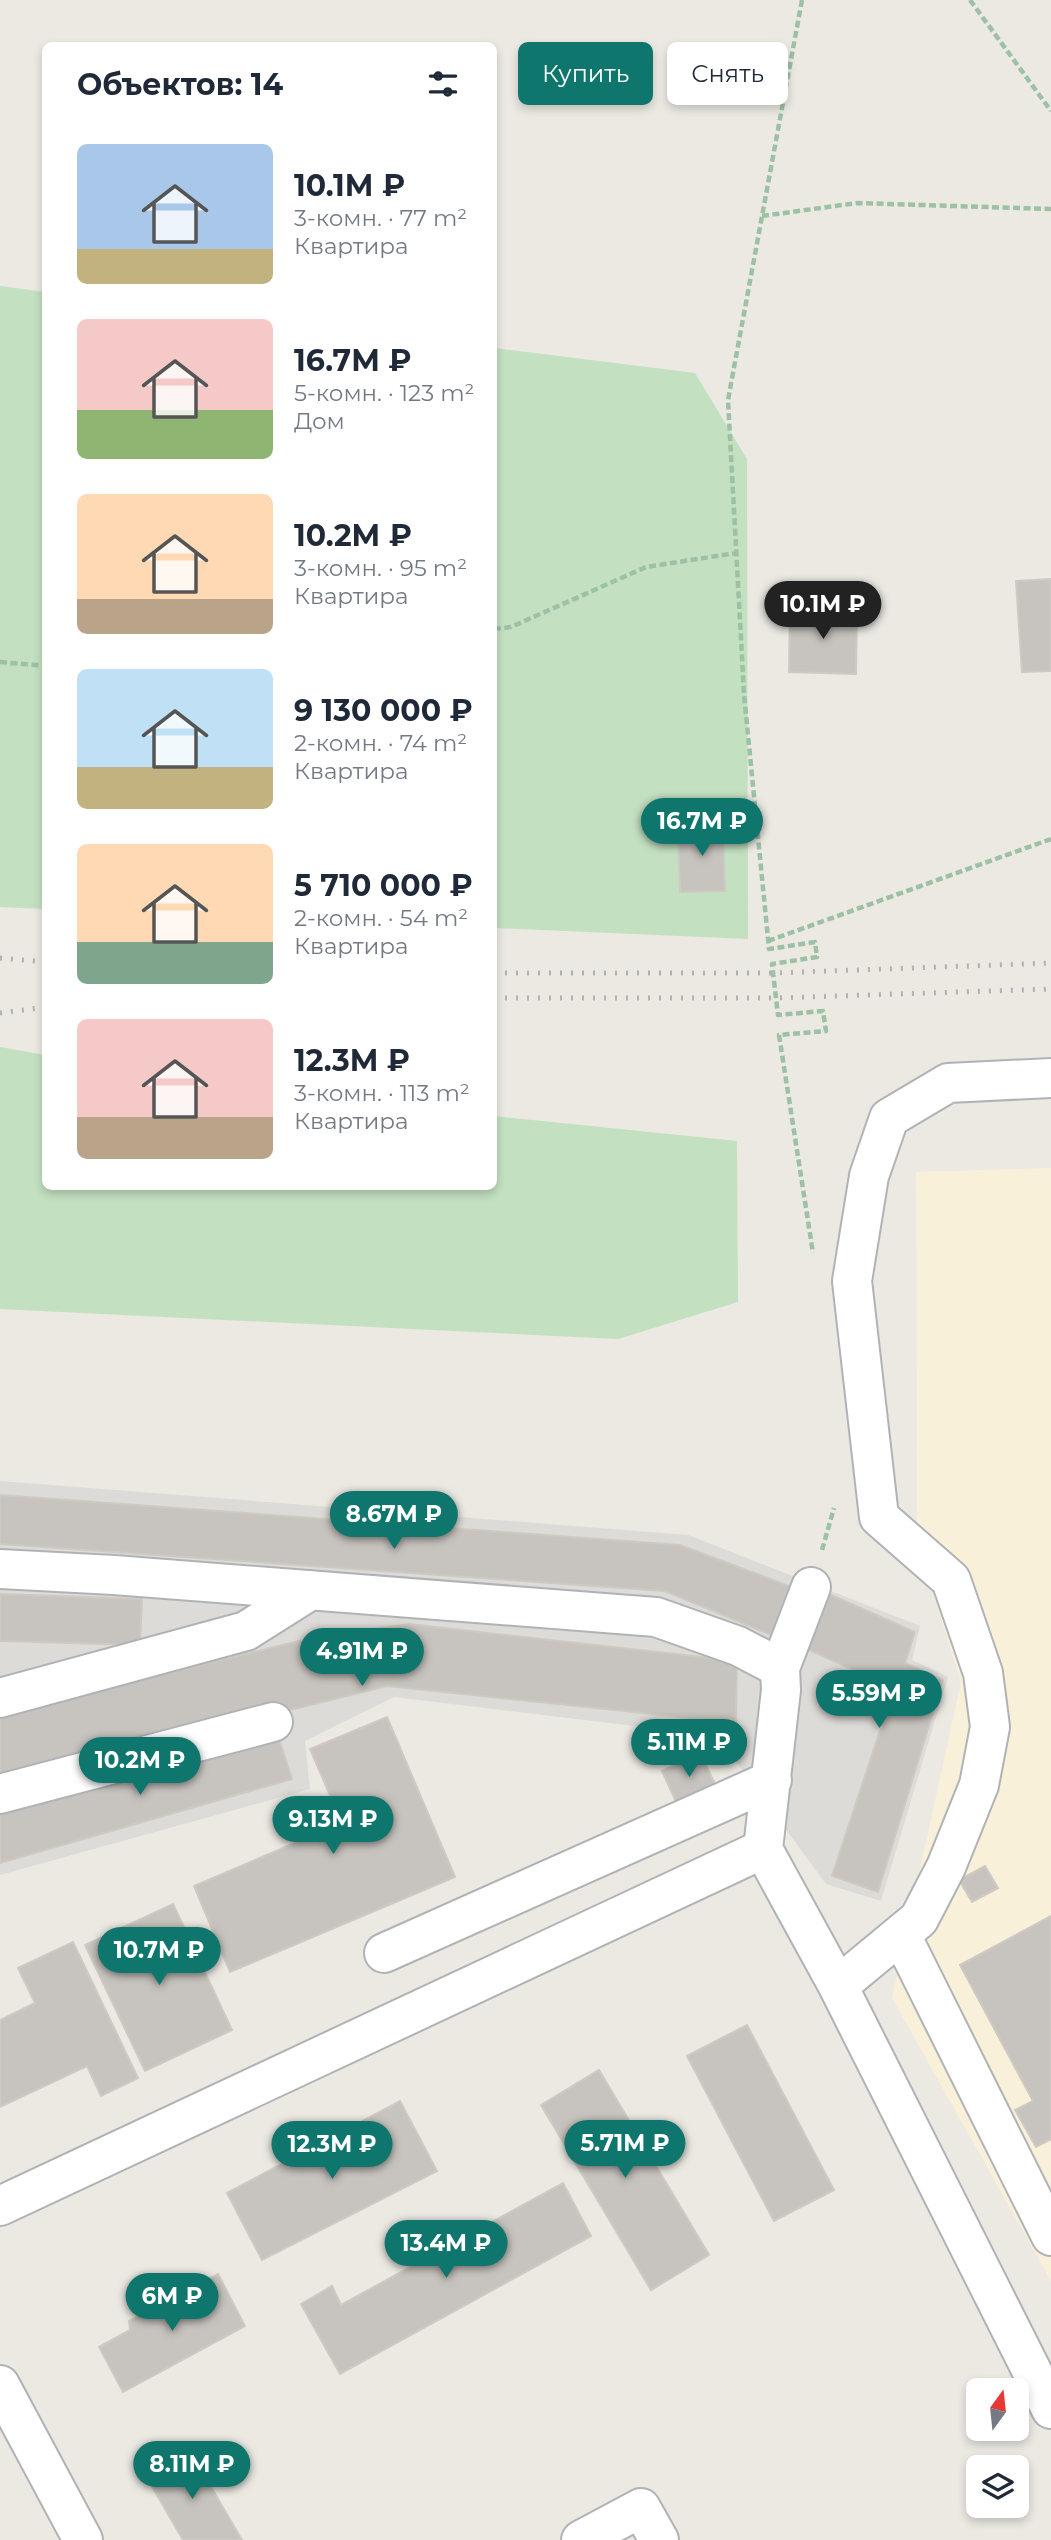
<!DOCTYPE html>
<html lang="ru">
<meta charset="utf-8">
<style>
body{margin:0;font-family:Montserrat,sans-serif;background:#f2f2f3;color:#1f2937;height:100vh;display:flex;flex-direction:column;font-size:26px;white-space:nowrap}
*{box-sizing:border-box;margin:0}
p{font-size:23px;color:#747a83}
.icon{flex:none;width:38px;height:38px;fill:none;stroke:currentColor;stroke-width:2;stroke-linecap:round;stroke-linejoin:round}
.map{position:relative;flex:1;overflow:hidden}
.details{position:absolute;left:42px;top:42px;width:455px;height:1148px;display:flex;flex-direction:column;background:#fff;border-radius:10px;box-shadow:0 4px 10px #0003}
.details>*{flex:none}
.guide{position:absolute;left:518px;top:42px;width:427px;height:63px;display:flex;gap:14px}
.needle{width:46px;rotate:15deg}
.fabs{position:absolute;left:966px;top:2378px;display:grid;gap:14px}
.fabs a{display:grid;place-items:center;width:63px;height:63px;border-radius:10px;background:#fff;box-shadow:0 4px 10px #0003;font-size:35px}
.price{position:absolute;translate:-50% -60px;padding:0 16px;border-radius:24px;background:#0f766e;color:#fff;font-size:23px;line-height:46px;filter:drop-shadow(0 2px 4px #0008)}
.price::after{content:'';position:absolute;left:50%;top:42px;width:21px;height:16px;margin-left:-10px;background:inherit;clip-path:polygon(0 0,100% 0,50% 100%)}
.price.active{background:#222;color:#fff}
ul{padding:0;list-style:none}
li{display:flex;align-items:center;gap:21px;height:175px;padding:0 35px}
li span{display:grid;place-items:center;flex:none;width:196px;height:140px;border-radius:10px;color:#555}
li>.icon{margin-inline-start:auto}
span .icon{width:84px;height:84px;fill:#fffc;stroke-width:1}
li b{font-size:30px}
h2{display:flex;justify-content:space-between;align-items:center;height:84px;padding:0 35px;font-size:30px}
.chip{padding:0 24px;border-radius:10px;background:#fff;box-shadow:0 4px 10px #0003;font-size:24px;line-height:63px}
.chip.active{background:#0f766e;color:#fff}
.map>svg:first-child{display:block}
.commercial{fill:#f9f0da}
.industrial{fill:#dddbd7}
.green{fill:#c3e0c1}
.building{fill:#c7c4bf;stroke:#cfcac1;stroke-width:2}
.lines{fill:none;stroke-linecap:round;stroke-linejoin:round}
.minor-casing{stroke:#b0b3b6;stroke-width:42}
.path{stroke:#9cc1a4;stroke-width:4.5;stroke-dasharray:7 3.5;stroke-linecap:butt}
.minor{stroke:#fff;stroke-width:38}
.rail{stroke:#b0b1b1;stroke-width:5;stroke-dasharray:2 9;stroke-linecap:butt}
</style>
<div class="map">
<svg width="1051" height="2540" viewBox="0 0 1051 2540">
<rect width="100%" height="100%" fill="#ebe9e2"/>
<path class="commercial" d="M1051 1168V2281L892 1998 961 1682 917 1542 916 1172Z"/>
<path class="industrial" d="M0 1481 688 1535 920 1626 912 1660 948 1677 881 1901 826 1884 717 1736 394 1697 305 1741 310 1789 0 1875Z"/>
<path class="green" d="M0 286 45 292V909L0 907Z
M494 348 695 373 747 459 748 939 494 928Z
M0 1047 45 1055 46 1186H494V1116L737 1141 738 1302 618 1339 0 1309Z"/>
<path class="building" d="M1051 579V671L1022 672 1016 581Z
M790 608 857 610 856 674 789 672Z
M723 823 725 891 680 892 678 824Z
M0 1495 680 1545 789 1586 771 1635 665 1591 0 1544Z
M0 1594 142 1599 140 1645 0 1641Z
M829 1594 915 1632 905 1663 943 1680 878 1892 832 1876 894 1688 807 1649Z
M409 1624 737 1661 736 1723 387 1686 0 1782V1714L315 1637Z
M387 1717 455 1877 230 1972 194 1886 342 1823 310 1749Z
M277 1733 292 1779 0 1863V1808Z
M700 1753 716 1786 677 1804 662 1771Z
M985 1866 998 1888 972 1902 959 1880Z
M173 1904 232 2030 145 2071 85 1945Z
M1051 1916V2139L1036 2147 1015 2110 1033 2101 960 1965Z
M73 1942 138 2078 101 2096 87 2066 0 2107V2020L35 2003 18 1968Z
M747 2025 834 2190 774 2221 687 2056Z
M599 2070 709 2255 651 2290 541 2105Z
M400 2101 437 2171 262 2260 227 2193Z
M563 2183 591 2236 340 2374 301 2304 332 2286 341 2305Z
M218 2274 245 2326 123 2392 99 2347 130 2330 129 2321Z
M190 2451 242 2540H183L146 2476Z"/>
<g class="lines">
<g class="minor-casing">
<path id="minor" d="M0 1569 114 1575 656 1617 738 1646 780 1668
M0 1698 246 1631 311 1590
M0 1794 273 1722
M763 1849 781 1690 780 1668 811 1587
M901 1935 1051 2236
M384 1953 772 1780
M838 1986 919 1919 946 1867 979 1785 990 1727 983 1673 951 1580 879 1517 852 1281 869 1176 889 1118 948 1083 1051 1078
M0 2206 763 1849 838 1986 1051 2409
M0 2385 83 2540
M581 2540 641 2508 659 2540"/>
</g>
<path class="path" d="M802 0 728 400 744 694 769 949 815 942 817 957 772 964 778 1015 823 1011 826 1031 779 1035 813 1253
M970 0 1051 111
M762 216 857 203 1051 209
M494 629 511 627 646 567 736 553
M0 662 46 666
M768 941 1051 839
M822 1550 834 1508"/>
<use href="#minor" class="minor"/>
<path class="rail" d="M0 958 46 962
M494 973H773L1051 963
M494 998H776L1051 989
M0 1013 46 1007"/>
</g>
</svg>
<div class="fabs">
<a><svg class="needle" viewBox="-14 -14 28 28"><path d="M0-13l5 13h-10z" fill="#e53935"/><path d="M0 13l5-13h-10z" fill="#747a83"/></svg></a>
<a><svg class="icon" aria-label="layers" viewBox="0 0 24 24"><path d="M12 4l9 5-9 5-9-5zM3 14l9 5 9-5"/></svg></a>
</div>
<b class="price active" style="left:823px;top:641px">10.1M ₽</b>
<b class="price" style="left:702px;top:858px">16.7M ₽</b>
<b class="price" style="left:394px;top:1551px">8.67M ₽</b>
<b class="price" style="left:362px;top:1688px">4.91M ₽</b>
<b class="price" style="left:879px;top:1730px">5.59M ₽</b>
<b class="price" style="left:689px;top:1779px">5.11M ₽</b>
<b class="price" style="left:140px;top:1797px">10.2M ₽</b>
<b class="price" style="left:333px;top:1856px">9.13M ₽</b>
<b class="price" style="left:159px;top:1987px">10.7M ₽</b>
<b class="price" style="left:625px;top:2180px">5.71M ₽</b>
<b class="price" style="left:332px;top:2181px">12.3M ₽</b>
<b class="price" style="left:446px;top:2280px">13.4M ₽</b>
<b class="price" style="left:172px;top:2333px">6M ₽</b>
<b class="price" style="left:192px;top:2501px">8.11M ₽</b>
<div class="guide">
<a class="chip active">Купить</a>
<a class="chip">Снять</a>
</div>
<section class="details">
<h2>Объектов: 14<svg class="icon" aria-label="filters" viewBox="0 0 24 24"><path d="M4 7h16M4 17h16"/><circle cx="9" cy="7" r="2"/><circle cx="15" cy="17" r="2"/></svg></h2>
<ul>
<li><span style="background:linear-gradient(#a9c7e8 75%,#c2b280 0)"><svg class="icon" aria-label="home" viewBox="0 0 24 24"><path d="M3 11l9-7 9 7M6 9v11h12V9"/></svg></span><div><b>10.1M ₽</b><p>3-комн. · 77 m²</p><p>Квартира</p></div></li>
<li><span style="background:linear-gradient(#f6c9c9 65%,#8fb573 0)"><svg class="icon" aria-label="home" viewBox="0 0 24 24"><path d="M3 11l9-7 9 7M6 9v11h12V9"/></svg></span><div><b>16.7M ₽</b><p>5-комн. · 123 m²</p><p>Дом</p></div></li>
<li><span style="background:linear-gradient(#ffd9b3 75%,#b9a48a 0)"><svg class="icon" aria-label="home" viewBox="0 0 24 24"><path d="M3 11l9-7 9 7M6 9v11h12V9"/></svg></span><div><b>10.2M ₽</b><p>3-комн. · 95 m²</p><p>Квартира</p></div></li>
<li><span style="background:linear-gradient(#bfe0f5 70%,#c2b280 0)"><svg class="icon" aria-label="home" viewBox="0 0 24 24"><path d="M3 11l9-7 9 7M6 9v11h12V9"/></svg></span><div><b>9 130 000 ₽</b><p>2-комн. · 74 m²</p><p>Квартира</p></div></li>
<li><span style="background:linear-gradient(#ffd9b3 70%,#7fa58c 0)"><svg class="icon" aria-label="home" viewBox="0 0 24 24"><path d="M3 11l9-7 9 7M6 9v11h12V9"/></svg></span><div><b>5 710 000 ₽</b><p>2-комн. · 54 m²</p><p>Квартира</p></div></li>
<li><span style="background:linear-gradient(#f6c9c9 70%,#b9a48a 0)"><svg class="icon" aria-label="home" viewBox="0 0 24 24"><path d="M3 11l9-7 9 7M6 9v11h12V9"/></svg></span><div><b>12.3M ₽</b><p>3-комн. · 113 m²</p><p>Квартира</p></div></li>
</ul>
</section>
</div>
